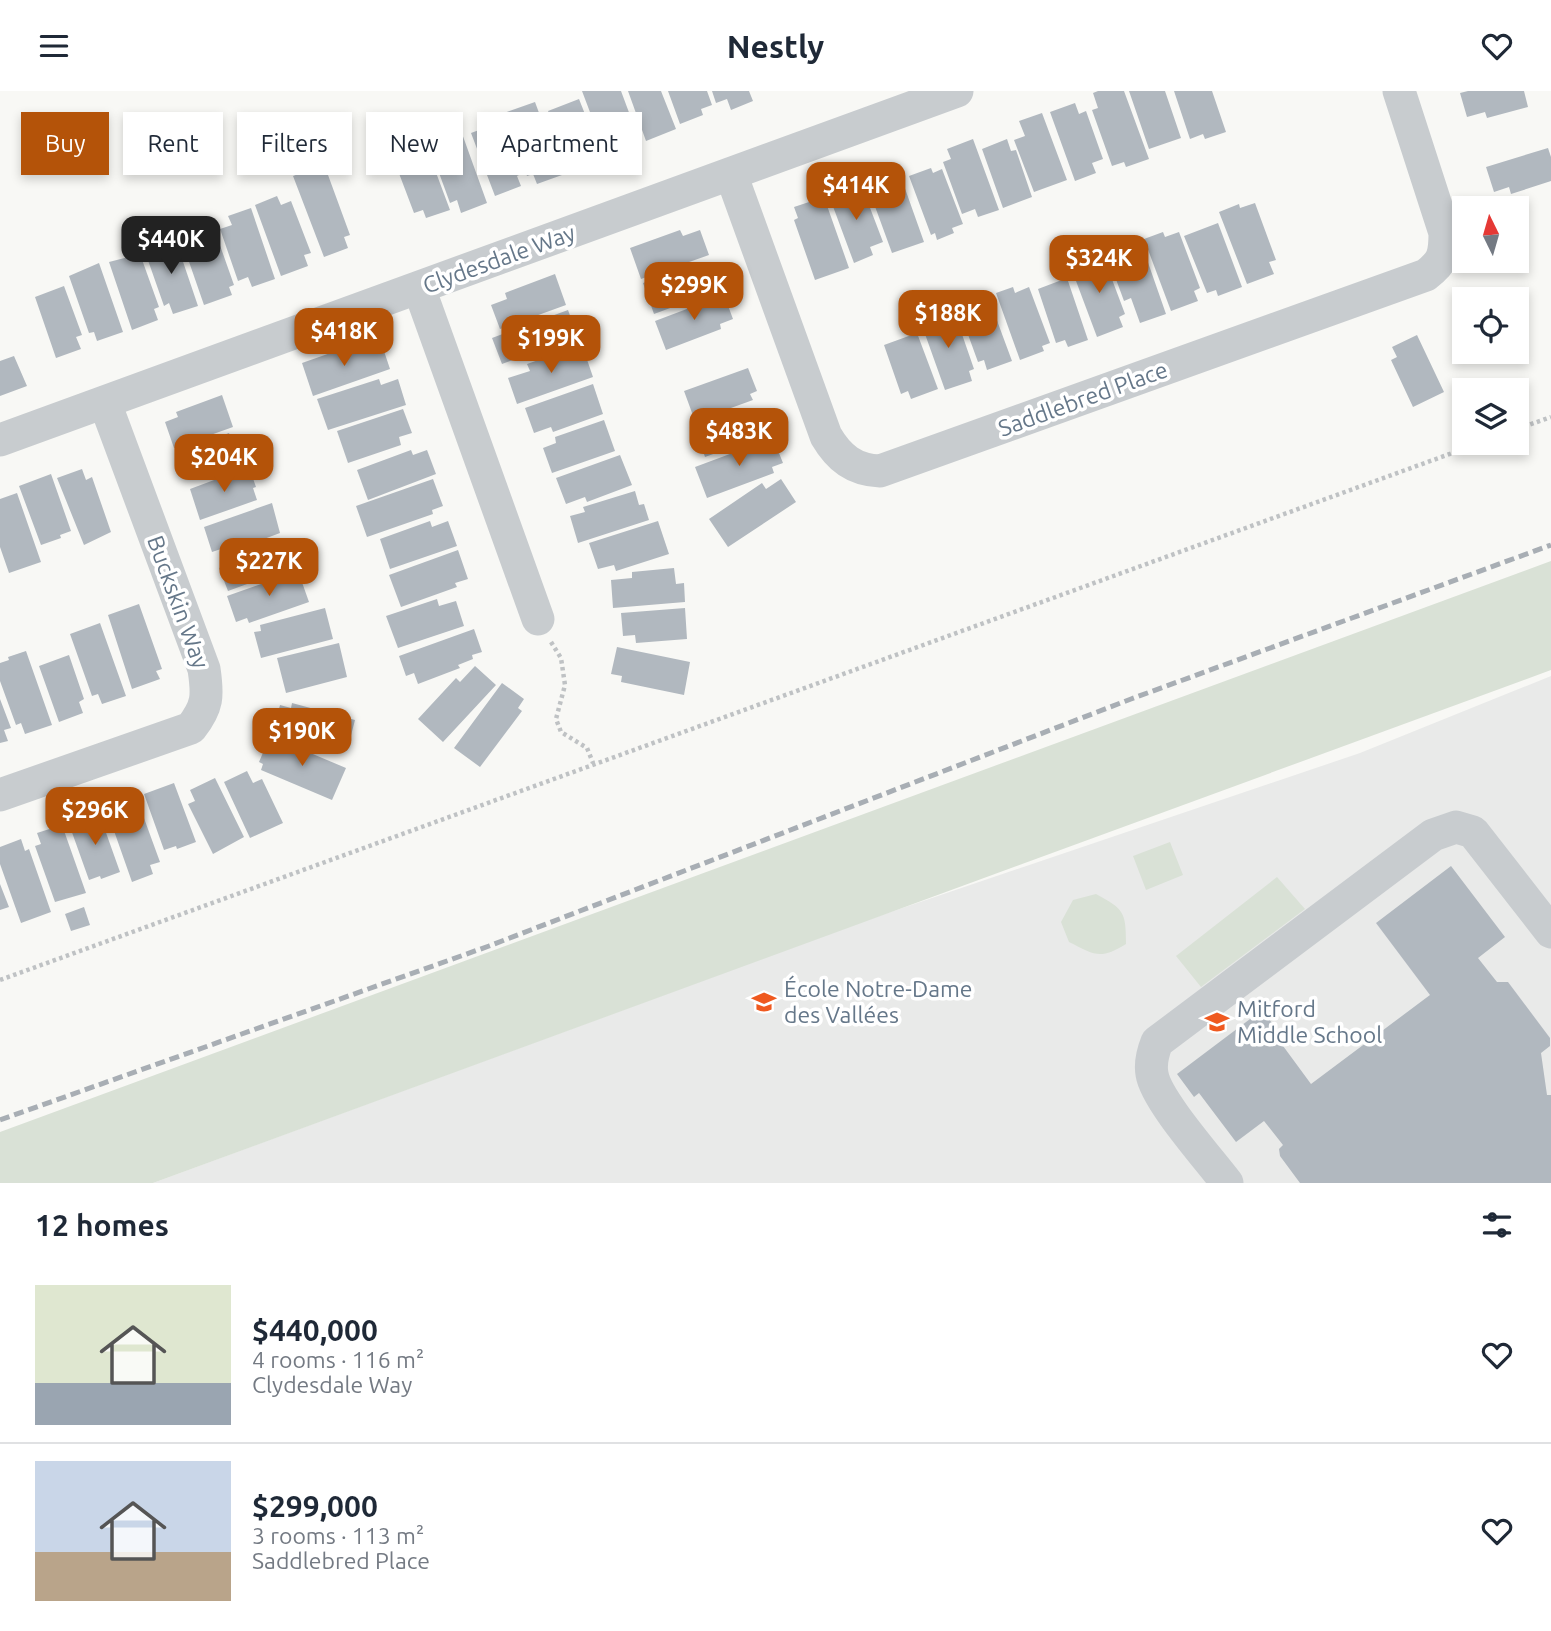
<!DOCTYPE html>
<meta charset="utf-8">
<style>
body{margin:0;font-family:Ubuntu,sans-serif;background:#f6f6f7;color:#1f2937;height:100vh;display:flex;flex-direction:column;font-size:26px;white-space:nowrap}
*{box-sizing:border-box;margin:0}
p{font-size:23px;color:#747a83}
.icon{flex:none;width:38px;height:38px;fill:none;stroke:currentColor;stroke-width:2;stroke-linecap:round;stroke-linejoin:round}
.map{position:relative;height:1092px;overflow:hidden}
.drawer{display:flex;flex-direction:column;background:#fff;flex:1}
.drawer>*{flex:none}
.hud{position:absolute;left:21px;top:21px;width:700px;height:63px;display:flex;gap:14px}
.needle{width:46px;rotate:355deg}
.fabs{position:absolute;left:1452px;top:105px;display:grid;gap:14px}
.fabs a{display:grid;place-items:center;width:77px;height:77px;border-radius:0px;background:#fff;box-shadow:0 4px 10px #0003;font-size:35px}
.price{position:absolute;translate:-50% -60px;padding:0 16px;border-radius:14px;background:#b45309;color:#fff;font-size:23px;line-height:46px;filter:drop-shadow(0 2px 4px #0008)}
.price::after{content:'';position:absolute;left:50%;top:42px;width:21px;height:16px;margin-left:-10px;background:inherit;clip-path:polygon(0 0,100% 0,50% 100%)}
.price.selected{background:#222;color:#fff}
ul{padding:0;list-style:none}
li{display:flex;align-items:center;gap:21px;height:175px;padding:0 35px}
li+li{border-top:2px solid #e0e1e3}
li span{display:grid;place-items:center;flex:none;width:196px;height:140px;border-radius:0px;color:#555}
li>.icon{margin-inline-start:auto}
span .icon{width:84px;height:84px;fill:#fffc;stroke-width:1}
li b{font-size:30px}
h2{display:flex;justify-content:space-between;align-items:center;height:84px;padding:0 35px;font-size:30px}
.pill{padding:0 24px;border-radius:0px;background:#fff;box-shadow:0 4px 10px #0003;font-size:24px;line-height:63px}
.pill.selected{background:#b45309;color:#fff}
header{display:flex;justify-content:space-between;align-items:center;height:91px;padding:0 35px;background:#fff;font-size:32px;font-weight:700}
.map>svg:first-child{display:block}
.built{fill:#e9eae9}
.green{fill:#d9e1d6}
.building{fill:#b1b8bf}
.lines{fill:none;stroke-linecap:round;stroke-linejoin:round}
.path{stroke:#bfc2c4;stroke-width:4.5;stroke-dasharray:3.5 3.5;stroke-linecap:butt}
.minor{stroke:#c8cccf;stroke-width:33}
.rail{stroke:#a8aeb4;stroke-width:5;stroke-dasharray:10 5;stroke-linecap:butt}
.labels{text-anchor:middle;stroke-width:7;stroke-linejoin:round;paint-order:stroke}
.street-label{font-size:23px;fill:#657789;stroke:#fff}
.poi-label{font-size:23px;fill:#657789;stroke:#fff;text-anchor:start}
</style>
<header><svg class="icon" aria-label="menu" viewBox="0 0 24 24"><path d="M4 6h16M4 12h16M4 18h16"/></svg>Nestly<svg class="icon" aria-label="heart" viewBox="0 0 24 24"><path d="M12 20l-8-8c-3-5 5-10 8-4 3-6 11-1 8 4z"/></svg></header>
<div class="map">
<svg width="1551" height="1092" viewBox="0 0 1551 1092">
<rect width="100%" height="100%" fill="#f8f8f5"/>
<path class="built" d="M1551 585V1092H153L873 827 1360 662Z"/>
<path class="green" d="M1551 470V579L153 1092H0V1041Z
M1170 751 1183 784 1146 799 1133 765Z
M1277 786 1305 818 1201 896 1176 865Z
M1096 803C1124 818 1126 821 1126 853 1100 869 1095 864 1069 851L1061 831 1073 809Z"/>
<path class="building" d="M582 0H621L640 51 615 60 611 50 602 53Z
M628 0H661L676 38 646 50Z
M668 0H707L712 14 701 18 703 24 680 33Z
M712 0H749L753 10 731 19 727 8 716 12Z
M1098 0H1124L1149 68 1126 76 1124 71 1112 75 1092 19 1098 17 1093 2Z
M1129 0H1165L1181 47 1149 58Z
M1174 0H1212L1226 41 1205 48 1203 43 1190 48Z
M1468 0H1524L1528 16 1487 27 1485 21 1467 26 1460 2Z
M579 8 598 56 590 58 594 67 569 77 548 20Z
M535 11 562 84 537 93 533 83 527 85 504 22Z
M1075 12 1079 23 1086 20 1103 68 1092 72 1096 82 1075 90 1050 21Z
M1042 22 1067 89 1034 101 1014 49 1025 45 1019 30Z
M503 30 523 82 517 85 521 95 495 105 471 42Z
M460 37 487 112 461 122 457 109 450 112 427 49Z
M422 44 450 119 426 127 423 119 414 122 389 56Z
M973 48 999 119 978 126 975 118 962 123 943 71 951 68 947 58Z
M1007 48 1011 60 1016 59 1032 106 1003 117 982 58Z
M1548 57 1551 66V90L1511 103 1509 96 1494 101 1486 76Z
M324 73 350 144 344 146 348 157 324 166 293 85Z
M897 75 924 151 892 162 869 99 876 97 872 85Z
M931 77 933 82 942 78 963 133 952 137 954 142 937 149 935 142 931 144 909 85Z
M853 93 857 104 864 101 883 151 870 156 873 164 854 172 828 102Z
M277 105 281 114 291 110 311 162 304 164 308 175 281 185 255 114Z
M824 106 849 177 815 189 794 129 798 127 794 116Z
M1255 112 1276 169 1269 171 1274 183 1247 193 1219 121 1239 113 1240 117Z
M251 117 275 188 252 196 248 186 238 190 220 138 232 134 228 125Z
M210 126 234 194 229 196 232 204 204 214 178 139Z
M1218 132 1242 196 1218 205 1216 199 1207 202 1184 145Z
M680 139 683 145 700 139 709 164 641 188 630 157Z
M1163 141 1165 146 1179 141 1200 197 1194 200 1198 210 1171 220 1144 148Z
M163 148 166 156 177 153 198 215 173 223 169 212 164 215 143 155Z
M1144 160 1166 223 1140 232 1131 207 1124 210 1110 172Z
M140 163 159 216 154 218 158 229 132 239 109 171Z
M1088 167 1090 172 1104 167 1125 223 1119 226 1123 236 1097 246 1070 174Z
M99 172 123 241 97 250 94 241 89 242 69 185Z
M697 172 700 179 710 175 719 199 654 223 643 192Z
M555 183 566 214 500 238 491 214 507 208 505 202Z
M1067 187 1088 249 1068 256 1065 249 1056 252 1038 198Z
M64 195 82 244 76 246 81 258 56 267 35 206Z
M1013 196 1015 202 1029 196 1050 252 1042 255 1044 260 1020 269 996 202Z
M724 204 733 228 720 233 721 238 666 259 655 230Z
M992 216 1012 270 987 279 984 269 978 271 962 227Z
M568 219 579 249 528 268 526 264 502 273 492 247Z
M940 222 942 227 955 223 974 278 969 280 972 290 945 299 920 229Z
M917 242 938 298 911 308 908 300 901 303 884 254Z
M1417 244 1444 301 1413 316 1391 269 1397 266 1392 256Z
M356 253 360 262 382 254 390 278 313 305 302 272Z
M582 254 593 286 517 313 508 287 530 280 527 273Z
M14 265 27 295 0 305V270Z
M748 277 757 300 750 303 753 309 695 330 684 300Z
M379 288 381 294 398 288 406 314 328 339 317 308Z
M593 293 603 323 553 341 551 336 534 342 525 317Z
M222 304 233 336 174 357 165 331 178 326 176 321Z
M765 317 774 341 705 366 695 337 740 321 742 326Z
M403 318 412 342 399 346 401 354 348 372 337 340Z
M604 329 615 360 552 382 543 357 556 352 555 346Z
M229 342 240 372 201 386 200 383 186 388 176 362Z
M773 347 783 372 772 376 774 382 707 407 695 376Z
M411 359 413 364 427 359 436 383 368 409 357 379Z
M620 364 632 394 587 411 585 406 566 413 556 387Z
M249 376 256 396 253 397 257 409 200 429 190 398Z
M82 378 86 389 92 386 111 441 84 454 57 387Z
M51 383 71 440 60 444 61 447 41 454 19 395Z
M433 388 443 415 432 419 433 423 367 446 356 415Z
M781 388 796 411 728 456 709 428 762 392 766 398Z
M635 400 639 414 644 413 649 429 578 452 570 425 585 421 583 416Z
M17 402 41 471 9 482 0 456V408Z
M272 412 280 442 226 462 224 457 212 461 204 436Z
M430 430 432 436 448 430 457 455 390 478 380 448Z
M658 430 669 463 616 480 614 474 598 478 589 452Z
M284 447 297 475 228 500 219 477 231 473 229 467Z
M458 459 468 488 455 492 457 496 401 516 389 484Z
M674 477 676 493 684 492 685 511 613 517 611 489 632 487V481Z
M298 480 309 511 249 532 247 527 236 531 227 505Z
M437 508 439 515 456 510 464 535 398 557 386 525Z
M139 513 162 578 156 580 160 588 132 598 108 524Z
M325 517 333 548 261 567 254 541 261 540 260 534Z
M685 517 687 548 636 552 635 544 623 545 621 522Z
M100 532 126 605 102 613 98 603 92 605 70 543Z
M474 538 482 561 472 564 473 568 458 574 460 577 418 593 414 582 406 585 399 565Z
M339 552 347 586 286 602 277 567Z
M617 556 690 571 684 604 621 591 622 585 611 583Z
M26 560 52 634 25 643 21 632 16 634 0 590V572L9 569 8 566Z
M69 564 84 608 79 611 83 622 59 631 39 575Z
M475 575 496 594 443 651 418 628 456 587 460 591Z
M502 592 524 608 518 617 522 620 480 676 454 657Z
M0 608 11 637 4 639 8 650 0 652Z
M292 612 355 629 347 660 273 640 280 614 291 617Z
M270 645 346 677 332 709 261 679 263 673 259 671Z
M247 680 253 692 262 688 283 732 250 747 224 691Z
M215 687 244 746 213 763 188 713 195 710 190 699Z
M174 692 196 751 177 758 176 755 164 759 144 703Z
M137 708 160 771 150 774 153 783 132 791 113 737 119 735 112 717Z
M99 722 120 781 101 788 100 785 89 789 69 733Z
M62 734 86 802 55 811 35 755 41 753 37 742Z
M21 748 25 760 29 758 51 821 21 832 0 773V756Z
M1451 775 1505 846 1478 867 1497 891H1508L1550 947V955L1541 962 1547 1004H1551V1092H1300L1280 1065 1279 1058 1283 1054 1264 1030 1236 1051 1199 1002 1194 1006 1177 983 1262 919 1279 941 1275 944 1311 993 1430 904 1376 832Z
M0 793 9 816 0 819Z
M84 816 90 834 71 840 65 823Z"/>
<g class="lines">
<path class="path" d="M1517 338 1551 326
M551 551 561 567 565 594 556 628 561 641 587 657 593 672
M0 889 1480 352"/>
<path class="minor" d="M731 83 826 345C839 367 854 379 880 380L1426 184C1443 171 1445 164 1445 142L1399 0
M419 197 538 528
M0 349 957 0
M0 704 191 637C208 615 208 605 204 578L105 312
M1227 1092C1209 1068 1156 1009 1152 983 1150 972 1153 961 1157 951L1433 744 1456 736 1473 741 1551 841"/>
<path class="rail" d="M0 1029 489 855 1131 608 1551 454"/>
</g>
<defs>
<g id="school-bare" transform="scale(1.89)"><path d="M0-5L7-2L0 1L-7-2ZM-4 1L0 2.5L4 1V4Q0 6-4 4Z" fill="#ef591f" stroke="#fff" stroke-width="2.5" paint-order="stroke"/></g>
</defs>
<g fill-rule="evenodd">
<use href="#school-bare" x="764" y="911"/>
<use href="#school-bare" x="1217" y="931"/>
</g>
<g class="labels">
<g class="street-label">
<text transform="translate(499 168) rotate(-20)" y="8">Clydesdale Way</text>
<text transform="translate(1083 308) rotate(-20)" y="8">Saddlebred Place</text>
<text transform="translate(178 511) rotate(70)" y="8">Buckskin Way</text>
</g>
<g class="poi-label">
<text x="784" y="906">École Notre-Dame<tspan x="784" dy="26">des Vallées</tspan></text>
<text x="1237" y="926">Mitford<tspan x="1237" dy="26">Middle School</tspan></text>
</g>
</g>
</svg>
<div class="fabs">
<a><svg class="needle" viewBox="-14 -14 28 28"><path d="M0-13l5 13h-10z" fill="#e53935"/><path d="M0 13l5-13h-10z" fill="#747a83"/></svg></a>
<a><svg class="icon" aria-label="locate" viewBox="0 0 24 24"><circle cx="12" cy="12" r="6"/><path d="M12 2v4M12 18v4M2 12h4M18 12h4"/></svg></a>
<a><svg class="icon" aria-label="layers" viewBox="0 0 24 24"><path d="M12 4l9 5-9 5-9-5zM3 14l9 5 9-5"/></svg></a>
</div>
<b class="price" style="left:856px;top:131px">$414K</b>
<b class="price selected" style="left:171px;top:185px">$440K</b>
<b class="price" style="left:1099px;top:204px">$324K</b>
<b class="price" style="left:694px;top:231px">$299K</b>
<b class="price" style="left:948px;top:259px">$188K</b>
<b class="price" style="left:344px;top:277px">$418K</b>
<b class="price" style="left:551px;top:284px">$199K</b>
<b class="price" style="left:739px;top:377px">$483K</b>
<b class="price" style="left:224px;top:403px">$204K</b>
<b class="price" style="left:269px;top:507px">$227K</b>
<b class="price" style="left:302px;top:677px">$190K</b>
<b class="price" style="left:95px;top:756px">$296K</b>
<div class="hud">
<a class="pill selected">Buy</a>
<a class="pill">Rent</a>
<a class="pill">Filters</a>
<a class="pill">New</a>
<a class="pill">Apartment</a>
</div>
</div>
<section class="drawer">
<h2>12 homes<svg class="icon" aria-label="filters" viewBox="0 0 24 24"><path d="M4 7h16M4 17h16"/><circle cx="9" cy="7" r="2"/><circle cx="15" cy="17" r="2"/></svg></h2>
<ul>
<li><span style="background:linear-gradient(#dfe7d0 70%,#9aa5b1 0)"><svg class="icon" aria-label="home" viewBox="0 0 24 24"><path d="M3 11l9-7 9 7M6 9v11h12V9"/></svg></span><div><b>$440,000</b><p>4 rooms · 116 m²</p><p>Clydesdale Way</p></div><svg class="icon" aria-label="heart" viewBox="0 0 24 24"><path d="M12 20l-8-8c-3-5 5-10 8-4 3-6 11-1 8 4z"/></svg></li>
<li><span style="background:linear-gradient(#c9d6e8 65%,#b9a48a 0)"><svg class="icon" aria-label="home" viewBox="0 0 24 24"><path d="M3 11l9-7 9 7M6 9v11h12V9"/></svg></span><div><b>$299,000</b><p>3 rooms · 113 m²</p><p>Saddlebred Place</p></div><svg class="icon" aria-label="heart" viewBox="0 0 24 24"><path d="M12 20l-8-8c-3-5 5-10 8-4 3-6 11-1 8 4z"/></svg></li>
</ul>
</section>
